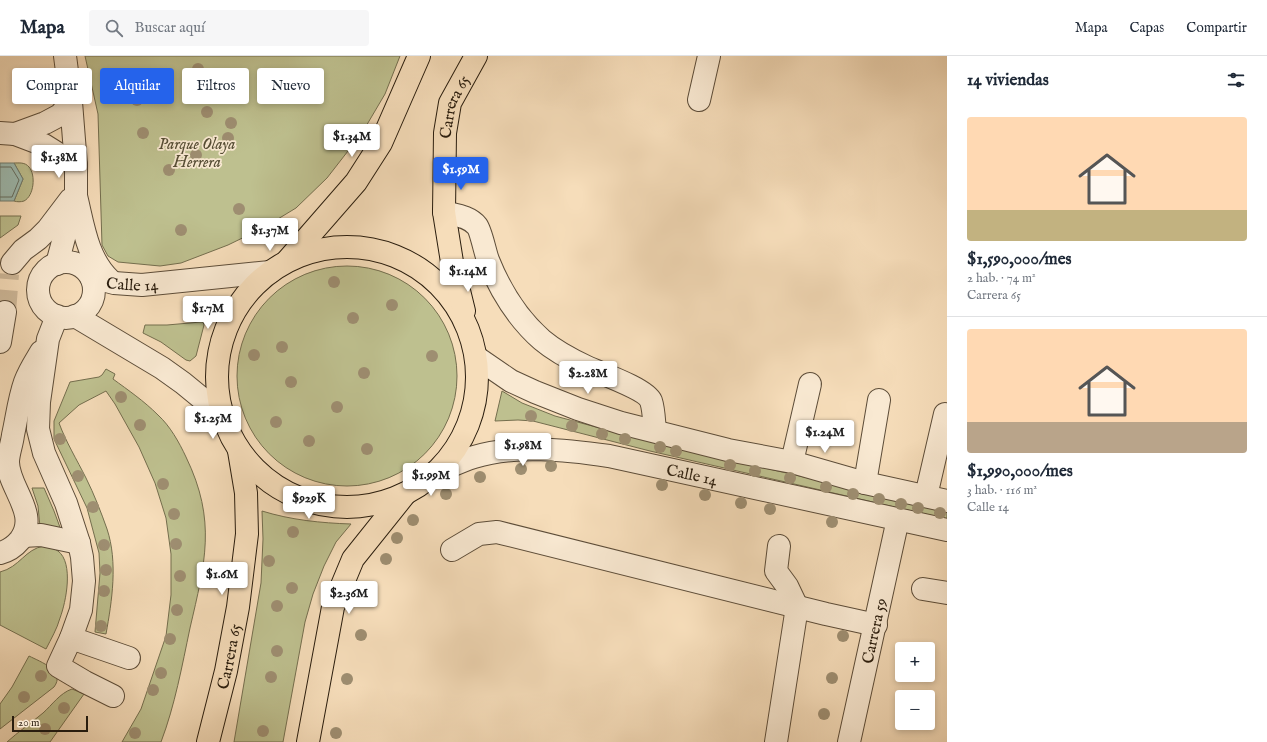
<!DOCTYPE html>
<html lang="es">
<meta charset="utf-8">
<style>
body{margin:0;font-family:"IM FELL English",serif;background:#f6f6f7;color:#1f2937;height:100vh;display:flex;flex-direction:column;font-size:15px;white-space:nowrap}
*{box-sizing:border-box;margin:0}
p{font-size:13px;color:#747a83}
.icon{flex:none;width:22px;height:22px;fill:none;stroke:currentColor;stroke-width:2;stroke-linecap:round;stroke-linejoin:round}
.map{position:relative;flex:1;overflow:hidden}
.panel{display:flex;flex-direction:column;background:#fff;width:320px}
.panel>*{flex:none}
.hud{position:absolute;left:12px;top:12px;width:380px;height:36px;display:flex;gap:8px}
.buttons{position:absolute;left:895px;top:586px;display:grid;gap:8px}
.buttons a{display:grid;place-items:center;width:40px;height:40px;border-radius:4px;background:#fff;box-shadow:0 2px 6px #0003;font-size:20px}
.scale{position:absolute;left:12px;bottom:10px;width:76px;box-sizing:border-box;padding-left:4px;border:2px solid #2a1d0e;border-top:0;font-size:11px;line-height:14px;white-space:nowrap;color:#2a1d0e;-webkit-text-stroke:3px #f9e9d2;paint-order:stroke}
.price{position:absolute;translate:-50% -34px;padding:0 9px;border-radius:4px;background:#fff;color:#222;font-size:13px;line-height:26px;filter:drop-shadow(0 1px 2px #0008)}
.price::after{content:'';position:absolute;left:50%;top:24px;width:12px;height:9px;margin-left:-6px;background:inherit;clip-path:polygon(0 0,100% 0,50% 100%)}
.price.active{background:#2563eb;color:#fff}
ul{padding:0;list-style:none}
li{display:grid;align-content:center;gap:8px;height:212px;padding:0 20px}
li+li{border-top:1px solid #e0e1e3}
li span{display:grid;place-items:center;height:124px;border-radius:4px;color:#555}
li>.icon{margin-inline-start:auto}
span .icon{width:72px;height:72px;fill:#fffc;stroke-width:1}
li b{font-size:17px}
h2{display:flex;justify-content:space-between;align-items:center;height:48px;padding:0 20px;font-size:17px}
.tag{padding:0 14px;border-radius:4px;background:#fff;box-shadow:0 2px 6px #0003;font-size:14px;line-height:36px}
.tag.active{background:#2563eb;color:#fff}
header{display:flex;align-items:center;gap:24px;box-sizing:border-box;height:56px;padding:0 20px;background:#fff;border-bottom:1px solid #e0e1e3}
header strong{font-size:19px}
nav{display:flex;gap:22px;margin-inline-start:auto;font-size:14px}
.search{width:280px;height:36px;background:#f6f6f7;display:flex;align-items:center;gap:10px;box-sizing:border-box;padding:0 14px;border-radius:4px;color:#747a83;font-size:15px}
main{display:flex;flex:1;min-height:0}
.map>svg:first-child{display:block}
.green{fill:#bec08f;stroke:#746e4e}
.water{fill:#9dbbb1;stroke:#6f7c70}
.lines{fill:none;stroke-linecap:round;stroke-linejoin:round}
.shore{stroke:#646c60;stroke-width:1}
.minor-tunnel{stroke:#cdb798;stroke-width:22;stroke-dasharray:22 11;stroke-linecap:butt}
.minor-casing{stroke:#5d4d39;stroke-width:24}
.major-casing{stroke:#2a1d0e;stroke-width:24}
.minor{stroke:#f9e9d2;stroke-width:22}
.major{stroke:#f6ddba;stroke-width:22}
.tree{fill:#9e8e71}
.labels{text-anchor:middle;stroke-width:3.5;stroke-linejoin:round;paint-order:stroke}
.street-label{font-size:16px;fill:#2a1d0e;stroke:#f9e9d2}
.park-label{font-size:16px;font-style:italic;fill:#564e35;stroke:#f9e9d2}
</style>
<header>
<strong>Mapa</strong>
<div class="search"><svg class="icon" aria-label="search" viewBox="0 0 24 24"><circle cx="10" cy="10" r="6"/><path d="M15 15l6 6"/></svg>Buscar aquí</div>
<nav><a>Mapa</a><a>Capas</a><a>Compartir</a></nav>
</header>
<main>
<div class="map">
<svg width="947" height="686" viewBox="0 0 947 686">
<rect width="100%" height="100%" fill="#f6ddba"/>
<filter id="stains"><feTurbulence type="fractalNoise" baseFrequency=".005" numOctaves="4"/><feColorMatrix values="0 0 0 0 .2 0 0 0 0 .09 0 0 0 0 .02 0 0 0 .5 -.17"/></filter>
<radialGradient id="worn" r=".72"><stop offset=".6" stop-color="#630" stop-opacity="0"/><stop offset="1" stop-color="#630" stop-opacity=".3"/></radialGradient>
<path class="green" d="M85 0H400L385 38 362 77 327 122 296 152 263 172 228 189 181 207 160 210 118 206 108 200 102 189 98 58Z
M14 107C19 107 25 106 29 111 36 119 34 140 24 145 21 146 17 146 14 145L23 123Z
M0 160H21L18 169 0 182Z
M237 320a110 110 0 1 1 220 0a110 110 0 1 1-220 0Z
M201 266H203L204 269 196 300 190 305 186 304 161 286 143 277 145 269H167Z
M106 313 115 318 113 323C128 334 144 345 158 359 170 370 179 386 186 401 217 465 205 507 190 572 182 610 175 649 161 686H122L141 653 166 580 171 539V498L166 462 155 427 139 391 115 348 106 335 79 349 59 367C66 386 77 404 86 422 94 438 101 456 107 473 118 506 112 545 106 578L95 576 100 517 99 497 87 452 54 383V365L70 326 99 321 102 319Z
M502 335 522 347 555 360 652 386 947 454V463L650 395 533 365 518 364 495 365Z
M32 432H44L54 455 61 474 40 471 38 450Z
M262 455C291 464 321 467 351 468L336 486 324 510 313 538 305 566 283 686H234L261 527 263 483Z
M44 490C48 491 54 492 58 495 74 507 66 546 60 562 57 573 51 583 46 593L0 569V516C20 511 25 493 44 490Z
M29 600C41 606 66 615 54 631L0 673V648L12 631Z
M72 633 84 638 50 686H7C18 676 31 667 43 657 52 649 60 637 72 633Z"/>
<path class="water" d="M0 107H14L23 123 14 145H0Z"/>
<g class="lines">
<path class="shore" d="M0 111H11L19 124 12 141H0"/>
<path class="minor-tunnel" d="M5 256 8 218"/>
<g class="minor-casing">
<g id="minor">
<path d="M699 44 709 0"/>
<path d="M0 77 15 78 44 89 76 109"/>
<path d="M15 78 45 67 60 59 71 46"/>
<path d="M76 140C83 168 87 203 110 224"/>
<path d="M444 156C455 159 469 160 477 170 481 175 485 196 488 204 500 234 518 263 542 284 555 295 572 304 587 311 600 317 646 333 651 345 654 354 654 366 655 375"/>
<circle cx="66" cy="234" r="28"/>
<path d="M12 207 23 194 38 183 48 173 70 144"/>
<path d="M57 208 76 137V109L71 46 65 0"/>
<path id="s1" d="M91 221 114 227 142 229 270 216"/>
<path d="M57 260 48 283 39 346 38 373 44 397 66 447 79 487 82 501 84 525 81 554 71 582 58 610 85 626 113 640"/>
<path d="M75 260 162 312 183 327 222 359"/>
<path d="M0 286 5 256"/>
<path d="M476 301 511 325 535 336 578 353 621 367 728 394 792 406 865 427 947 445"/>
<path d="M792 406 810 328"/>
<path id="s2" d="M437 416C449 411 461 405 474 401 515 388 567 394 609 400L947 474"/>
<path d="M865 427 879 344"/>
<path d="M926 440 945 358"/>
<path d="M23 480 41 479 79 487"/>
<path d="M452 494 479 478 497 476 826 558 876 569"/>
<path d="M0 497C8 495 15 490 20 484 40 458 8 432 8 406 8 398 12 388 13 379 17 361 19 343 25 326 29 315 35 306 41 296"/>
<path d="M923 533 947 537"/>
<path d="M71 582 129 602"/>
<path d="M776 686 797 551 787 530 776 515 779 490"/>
<path id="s3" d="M849 686 898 463"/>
</g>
</g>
<g class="major-casing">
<g id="major">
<circle cx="347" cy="321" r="130"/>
<path d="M288 204 356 126 381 87 419 0"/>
<path id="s4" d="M464 255 452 206 444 156 445 77 450 47 476 0"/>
<path id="s5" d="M208 686 226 615 238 551 247 478 246 437 239 395"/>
<path d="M308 686 333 551 353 503 405 438"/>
</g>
</g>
<use href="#minor" class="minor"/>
<use href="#major" class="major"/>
</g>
<g class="tree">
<circle cx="198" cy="13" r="6"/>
<circle cx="137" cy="44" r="6"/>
<circle cx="207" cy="56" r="6"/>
<circle cx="231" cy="67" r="6"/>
<circle cx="143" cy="77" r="6"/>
<circle cx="228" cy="82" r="6"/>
<circle cx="196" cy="99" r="6"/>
<circle cx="169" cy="114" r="6"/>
<circle cx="239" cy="153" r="6"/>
<circle cx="181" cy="174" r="6"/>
<circle cx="334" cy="226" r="6"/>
<circle cx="392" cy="249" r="6"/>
<circle cx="353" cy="262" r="6"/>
<circle cx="282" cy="291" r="6"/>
<circle cx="254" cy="299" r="6"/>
<circle cx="432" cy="300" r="6"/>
<circle cx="364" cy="317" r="6"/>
<circle cx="291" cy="326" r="6"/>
<circle cx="121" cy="341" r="6"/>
<circle cx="337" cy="351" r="6"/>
<circle cx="531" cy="360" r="6"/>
<circle cx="276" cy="366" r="6"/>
<circle cx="140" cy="369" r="6"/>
<circle cx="572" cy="370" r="6"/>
<circle cx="602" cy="378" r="6"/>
<circle cx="60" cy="383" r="6"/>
<circle cx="625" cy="383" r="6"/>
<circle cx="309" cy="385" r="6"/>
<circle cx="660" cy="391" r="6"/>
<circle cx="367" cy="393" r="6"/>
<circle cx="676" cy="395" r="6"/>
<circle cx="730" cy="409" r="6"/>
<circle cx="551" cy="410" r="6"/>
<circle cx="521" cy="413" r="6"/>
<circle cx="755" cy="415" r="6"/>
<circle cx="78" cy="420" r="6"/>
<circle cx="480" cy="421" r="6"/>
<circle cx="790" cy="422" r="6"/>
<circle cx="163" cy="428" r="6"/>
<circle cx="662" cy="429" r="6"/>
<circle cx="826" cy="431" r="6"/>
<circle cx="446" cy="438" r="6"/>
<circle cx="853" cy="438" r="6"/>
<circle cx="705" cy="439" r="6"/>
<circle cx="879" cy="443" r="6"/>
<circle cx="741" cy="447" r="6"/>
<circle cx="901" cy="448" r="6"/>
<circle cx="93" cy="451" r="6"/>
<circle cx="918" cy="452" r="6"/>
<circle cx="770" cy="453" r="6"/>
<circle cx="940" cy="457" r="6"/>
<circle cx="174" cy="458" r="6"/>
<circle cx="413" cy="464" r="6"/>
<circle cx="832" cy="466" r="6"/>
<circle cx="293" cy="476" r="6"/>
<circle cx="397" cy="482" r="6"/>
<circle cx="176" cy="488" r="6"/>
<circle cx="104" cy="489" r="6"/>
<circle cx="386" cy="503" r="6"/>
<circle cx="269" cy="505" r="6"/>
<circle cx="106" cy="514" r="6"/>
<circle cx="180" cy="520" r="6"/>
<circle cx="292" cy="532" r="6"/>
<circle cx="104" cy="535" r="6"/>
<circle cx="277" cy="550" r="6"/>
<circle cx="177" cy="554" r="6"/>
<circle cx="101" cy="570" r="6"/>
<circle cx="361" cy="579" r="6"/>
<circle cx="843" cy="580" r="6"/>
<circle cx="170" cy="583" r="6"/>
<circle cx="277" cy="595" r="6"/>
<circle cx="161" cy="617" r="6"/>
<circle cx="41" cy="620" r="6"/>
<circle cx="271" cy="621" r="6"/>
<circle cx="832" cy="622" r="6"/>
<circle cx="347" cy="623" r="6"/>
<circle cx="153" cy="634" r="6"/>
<circle cx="24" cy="641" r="6"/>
<circle cx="64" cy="652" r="6"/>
<circle cx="824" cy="658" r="6"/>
<circle cx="45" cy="673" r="6"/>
<circle cx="263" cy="675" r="6"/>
<circle cx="135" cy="677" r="6"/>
<circle cx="336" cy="677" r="6"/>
</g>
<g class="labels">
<g class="street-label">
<text dy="6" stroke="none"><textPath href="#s4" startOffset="208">Carrera 65</textPath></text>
<text dy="6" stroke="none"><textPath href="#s1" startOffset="42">Calle 14</textPath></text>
<text dy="6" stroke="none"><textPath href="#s2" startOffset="261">Calle 14</textPath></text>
<text dy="6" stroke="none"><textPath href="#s3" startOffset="114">Carrera 59</textPath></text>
<text dy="6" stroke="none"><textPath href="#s5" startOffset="88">Carrera 65</textPath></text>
</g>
<g class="park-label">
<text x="197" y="93">Parque Olaya<tspan x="197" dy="18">Herrera</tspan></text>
</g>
</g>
<rect width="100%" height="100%" filter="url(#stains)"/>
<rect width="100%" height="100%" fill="url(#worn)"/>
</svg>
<div class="buttons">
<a>+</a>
<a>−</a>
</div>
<div class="scale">20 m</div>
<b class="price" style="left:352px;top:102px">$1.34M</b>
<b class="price" style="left:59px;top:123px">$1.38M</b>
<b class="price active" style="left:461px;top:135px">$1.59M</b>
<b class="price" style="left:270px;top:196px">$1.37M</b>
<b class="price" style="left:468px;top:237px">$1.14M</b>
<b class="price" style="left:208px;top:274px">$1.7M</b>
<b class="price" style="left:588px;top:339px">$2.28M</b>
<b class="price" style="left:213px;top:384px">$1.25M</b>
<b class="price" style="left:825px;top:398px">$1.24M</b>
<b class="price" style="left:523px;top:411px">$1.98M</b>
<b class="price" style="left:431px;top:441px">$1.99M</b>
<b class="price" style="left:309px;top:464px">$929K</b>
<b class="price" style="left:222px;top:540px">$1.6M</b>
<b class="price" style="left:349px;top:559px">$2.36M</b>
<div class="hud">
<a class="tag">Comprar</a>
<a class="tag active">Alquilar</a>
<a class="tag">Filtros</a>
<a class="tag">Nuevo</a>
</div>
</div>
<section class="panel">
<h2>14 viviendas<svg class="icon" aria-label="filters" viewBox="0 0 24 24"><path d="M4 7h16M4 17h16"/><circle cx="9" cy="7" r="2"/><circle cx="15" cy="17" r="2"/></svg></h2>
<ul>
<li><span style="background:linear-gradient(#ffd9b3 75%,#c2b280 0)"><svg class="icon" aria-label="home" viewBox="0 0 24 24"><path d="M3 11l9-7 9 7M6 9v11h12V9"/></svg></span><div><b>$1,590,000/mes</b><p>2 hab. · 74 m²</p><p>Carrera 65</p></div></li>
<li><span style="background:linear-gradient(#ffd9b3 75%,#b9a48a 0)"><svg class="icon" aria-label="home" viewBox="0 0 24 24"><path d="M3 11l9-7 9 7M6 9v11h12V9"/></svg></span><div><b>$1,990,000/mes</b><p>3 hab. · 116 m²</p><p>Calle 14</p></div></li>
</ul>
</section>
</main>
